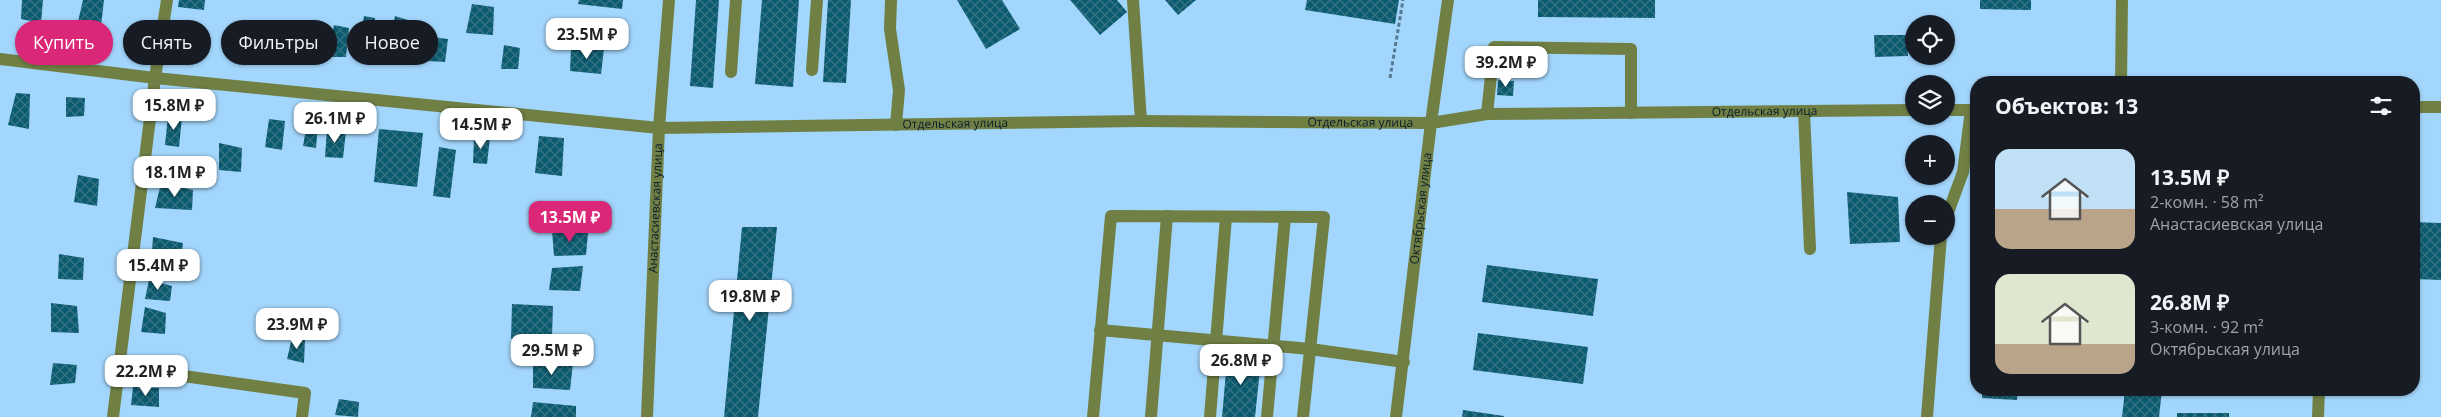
<!DOCTYPE html>
<html lang="ru">
<meta charset="utf-8">
<style>
body{margin:0;font-family:"Open Sans",sans-serif;background:#20242c;color:#f1f3f6;height:100vh;display:flex;flex-direction:column;font-size:19px;white-space:nowrap}
*{box-sizing:border-box;margin:0}
p{font-size:16px;color:#9ea1a6}
.icon{flex:none;width:28px;height:28px;fill:none;stroke:currentColor;stroke-width:2;stroke-linecap:round;stroke-linejoin:round}
.map{position:relative;flex:1;overflow:hidden}
.panel{position:absolute;left:1970px;top:76px;width:450px;height:320px;display:flex;flex-direction:column;background:#171b24;border-radius:20px;box-shadow:0 1px 4px #0004}
.panel>*{flex:none}
.top-card{position:absolute;left:15px;top:20px;width:475px;height:45px;display:flex;gap:10px}
.fabs{position:absolute;left:1905px;top:15px;display:grid;gap:10px}
.fabs a{display:grid;place-items:center;width:50px;height:50px;border-radius:50%;background:#171b24;box-shadow:0 1px 4px #0004;font-size:25px}
.price{position:absolute;translate:-50% -42px;padding:0 11px;border-radius:10px;background:#fff;color:#222;font-size:16px;line-height:32px;filter:drop-shadow(0 1px 2px #0008)}
.price::after{content:'';position:absolute;left:50%;top:30px;width:15px;height:11px;margin-left:-8px;background:inherit;clip-path:polygon(0 0,100% 0,50% 100%)}
.price.on{background:#db2777;color:#fff}
ul{padding:0;list-style:none}
li{display:flex;align-items:center;gap:15px;height:125px;padding:0 25px}
li span{display:grid;place-items:center;flex:none;width:140px;height:100px;border-radius:15px;color:#555}
li>.icon{margin-inline-start:auto}
span .icon{width:60px;height:60px;fill:#fffc;stroke-width:1}
li b{font-size:21px}
h2{display:flex;justify-content:space-between;align-items:center;height:60px;padding:0 25px;font-size:21px}
.pill{padding:0 18px;border-radius:22px;background:#171b24;box-shadow:0 1px 4px #0004;font-size:18px;line-height:45px}
.pill.on{background:#db2777;color:#fff}
.map>svg:first-child{display:block}
.building{fill:url(#building-cross-hatch)}
.lines{fill:none;stroke-linecap:round;stroke-linejoin:round}
.path{stroke:#567993;stroke-width:3;stroke-dasharray:4 2.5;stroke-linecap:butt}
.minor{stroke:#708045;stroke-width:12}
.labels{text-anchor:middle;stroke-width:5;stroke-linejoin:round;paint-order:stroke}
.street-label{font-size:12px;fill:#081c2a;stroke:#c2e0f8}
</style>
<div class="map">
<svg width="2441" height="417" viewBox="0 0 2441 417">
<defs>
<pattern id="building-cross-hatch" width="8" height="8" patternUnits="userSpaceOnUse" patternTransform="scale(1.25)"><rect width="8" height="8" fill="#0b5b70"/><path d="M0 0l8 8M0 8l8-8" fill="none" stroke="#367384"/></pattern>
</defs>
<rect width="100%" height="100%" fill="#a3d6fc"/>
<path class="building" d="M22 0H43L41 23 21 19Z
M83 0H104L100 35 76 30Z
M179 0H205L204 10 178 7Z
M579 0H623L622 9 578 4Z
M696 0H719L713 88 690 86Z
M762 0H799L793 87 755 84Z
M828 0H851L846 83 823 82Z
M957 0H1002L1020 29 986 49Z
M1070 0H1117L1127 12 1100 35Z
M1165 0H1196L1178 15Z
M1307 0H1399L1395 24 1305 10Z
M1538 0H1655V18L1538 17Z
M1980 0H2031V10L1980 9Z
M472 4 494 7 493 35 466 33Z
M364 16 375 18 373 45 359 43Z
M395 16 411 21 407 52 388 51Z
M290 23 284 59 261 56 267 24Z
M308 23 323 26 320 60 303 58Z
M334 25 349 28 346 57H328Z
M231 33 248 34 247 54 229 53Z
M1874 35H1907L1908 56 1875 57Z
M432 37 448 39 445 62 428 61Z
M504 45 520 48 518 69H501Z
M571 48 604 49 601 74 570 71Z
M1498 80 1514 81 1513 96 1497 95Z
M16 93 30 94 29 129 8 125Z
M66 97 85 98 84 116 66 117Z
M168 116 182 117 179 147 165 145Z
M269 119 285 121 282 150 265 147Z
M307 123 318 125 316 148 303 146Z
M327 129 346 131 343 158 325 157Z
M379 129 423 133 417 187 374 182Z
M539 136 564 138 562 176 535 173Z
M474 138H490L487 164 473 163Z
M219 143 242 148 241 172 219 170Z
M439 147 456 150 450 198 433 196Z
M78 175 99 179 97 206 74 202Z
M161 183 193 190 192 210 155 208Z
M1847 192 1898 197 1900 242 1850 244Z
M2414 222 2441 223V280L2414 279Z
M742 227H777L758 417H724Z
M552 230 588 233 586 255 554 256Z
M153 237 183 243 180 266H151Z
M59 254 84 258 83 280 58 279Z
M1972 257H1976V293H1971Z
M1487 265 1598 279 1593 316 1482 302Z
M583 266 580 291 549 290 552 268Z
M149 280 172 286 170 301 145 299Z
M51 303 77 306 79 333 51 332Z
M512 304 553 306 552 337 511 339Z
M145 307 166 313 165 334 141 332Z
M1972 328H1976V363L1971 362Z
M1478 333 1588 347 1583 384 1473 370Z
M292 338 305 339 304 363 287 359Z
M1228 349 1261 360 1255 417H1222Z
M533 362 573 363 570 390 533 388Z
M53 363 77 365 75 383 50 385Z
M133 387 159 388V407L131 405Z
M1982 390H2018L2017 400 1982 398Z
M2125 390H2162L2159 417H2122Z
M339 399 359 402 358 417 335 415Z
M533 402 576 406V417H531Z
M1463 410 1504 416V417H1462Z
M2177 413H2229V417H2177Z"/>
<g class="lines">
<path class="path" d="M1390 78 1403 0"/>
<g class="minor">
<path d="M891 0 890 29 899 90 896 125"/>
<path d="M1133 0 1141 121"/>
<path id="s1" d="M0 59 155 78 659 128 1141 121 1431 123 1487 114 1914 110"/>
<path d="M812 70 817 0"/>
<path d="M731 72 736 0"/>
<path d="M2121 82 2122 0"/>
<path d="M2414 107H2441"/>
<path d="M1946 110H1976"/>
<path d="M1804 111 1810 249"/>
<path d="M1487 114 1494 47 1631 49V113"/>
<path d="M1946 218 1963 172 1971 110"/>
<path d="M1100 330 1310 349 1404 362"/>
<path d="M119 367 305 393 302 417"/>
<path d="M113 417 155 78 167 0"/>
<path id="s2" d="M647 417 659 128 669 0"/>
<path d="M1093 417 1111 216 1324 217 1303 417"/>
<path d="M1151 417 1167 216"/>
<path d="M1210 417 1226 217"/>
<path d="M1267 417 1285 217"/>
<path id="s3" d="M1396 417 1431 123 1448 0"/>
<path d="M1927 417 1941 236"/>
<path d="M2318 417 2319 390"/>
</g>
</g>
<g class="labels">
<g class="street-label">
<text dy="4" stroke="none"><textPath href="#s1" startOffset="1769">Отдельская улица</textPath></text>
<text dy="4" stroke="none"><textPath href="#s1" startOffset="1364">Отдельская улица</textPath></text>
<text dy="4" stroke="none"><textPath href="#s1" startOffset="959">Отдельская улица</textPath></text>
<text dy="4" stroke="none"><textPath href="#s2" startOffset="209">Анастасиевская улица</textPath></text>
<text dy="4" stroke="none"><textPath href="#s3" startOffset="210">Октябрьская улица</textPath></text>
</g>
</g>
</svg>
<div class="fabs">
<a><svg class="icon" aria-label="locate" viewBox="0 0 24 24"><circle cx="12" cy="12" r="6"/><path d="M12 2v4M12 18v4M2 12h4M18 12h4"/></svg></a>
<a><svg class="icon" aria-label="layers" viewBox="0 0 24 24"><path d="M12 4l9 5-9 5-9-5zM3 14l9 5 9-5"/></svg></a>
<a>+</a>
<a>−</a>
</div>
<b class="price" style="left:587px;top:60px">23.5M ₽</b>
<b class="price" style="left:1506px;top:88px">39.2M ₽</b>
<b class="price" style="left:174px;top:131px">15.8M ₽</b>
<b class="price" style="left:335px;top:144px">26.1M ₽</b>
<b class="price" style="left:481px;top:150px">14.5M ₽</b>
<b class="price" style="left:175px;top:198px">18.1M ₽</b>
<b class="price on" style="left:570px;top:243px">13.5M ₽</b>
<b class="price" style="left:158px;top:291px">15.4M ₽</b>
<b class="price" style="left:750px;top:322px">19.8M ₽</b>
<b class="price" style="left:297px;top:350px">23.9M ₽</b>
<b class="price" style="left:552px;top:376px">29.5M ₽</b>
<b class="price" style="left:1241px;top:386px">26.8M ₽</b>
<b class="price" style="left:146px;top:397px">22.2M ₽</b>
<div class="top-card">
<a class="pill on">Купить</a>
<a class="pill">Снять</a>
<a class="pill">Фильтры</a>
<a class="pill">Новое</a>
</div>
<section class="panel">
<h2>Объектов: 13<svg class="icon" aria-label="filters" viewBox="0 0 24 24"><path d="M4 7h16M4 17h16"/><circle cx="9" cy="7" r="2"/><circle cx="15" cy="17" r="2"/></svg></h2>
<ul>
<li><span style="background:linear-gradient(#bfe0f5 60%,#b9a48a 0)"><svg class="icon" aria-label="home" viewBox="0 0 24 24"><path d="M3 11l9-7 9 7M6 9v11h12V9"/></svg></span><div><b>13.5M ₽</b><p>2-комн. · 58 m²</p><p>Анастасиевская улица</p></div></li>
<li><span style="background:linear-gradient(#dfe7d0 70%,#b9a48a 0)"><svg class="icon" aria-label="home" viewBox="0 0 24 24"><path d="M3 11l9-7 9 7M6 9v11h12V9"/></svg></span><div><b>26.8M ₽</b><p>3-комн. · 92 m²</p><p>Октябрьская улица</p></div></li>
</ul>
</section>
</div>
